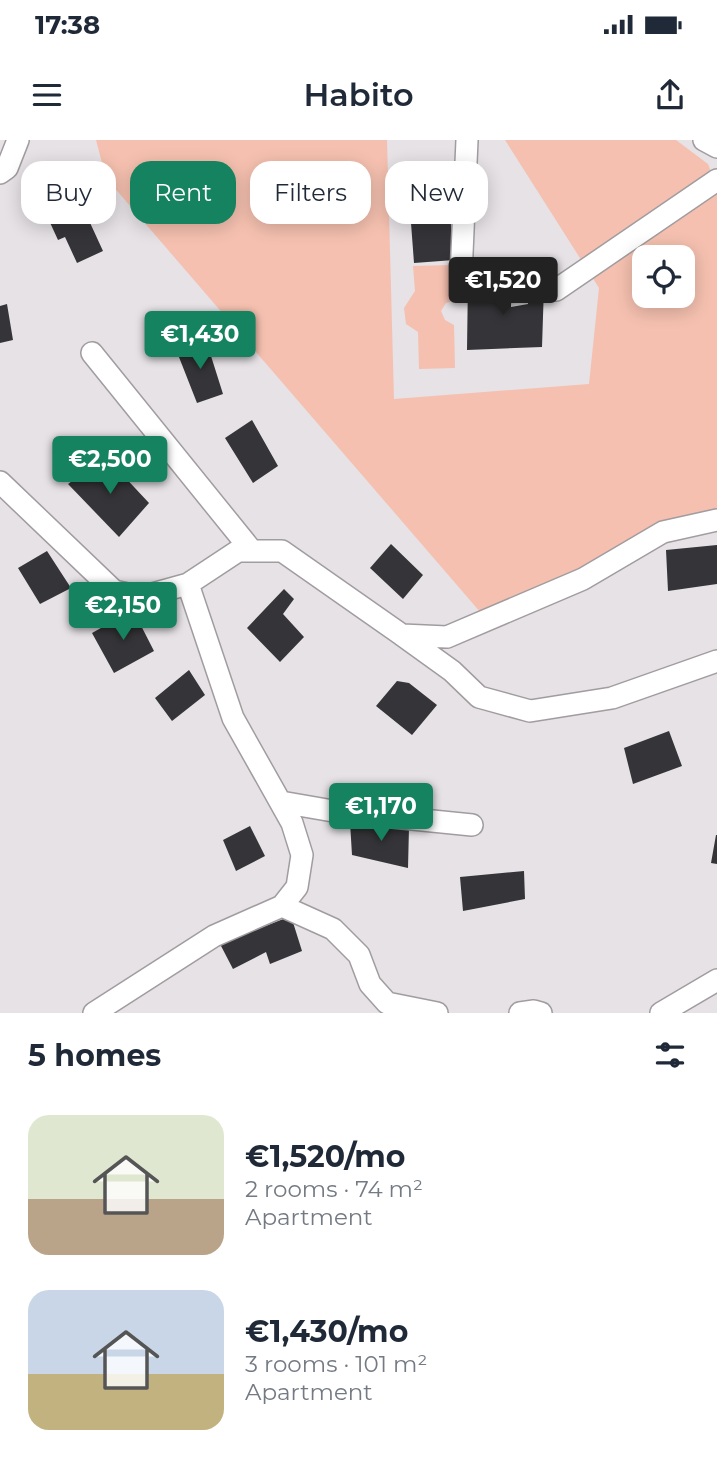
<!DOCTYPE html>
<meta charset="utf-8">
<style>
body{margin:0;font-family:Montserrat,sans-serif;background:#f2f2f3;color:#1f2937;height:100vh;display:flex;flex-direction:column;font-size:26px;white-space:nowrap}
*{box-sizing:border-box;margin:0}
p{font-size:23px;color:#747a83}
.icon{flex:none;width:38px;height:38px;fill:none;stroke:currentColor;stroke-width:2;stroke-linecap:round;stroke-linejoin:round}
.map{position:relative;height:873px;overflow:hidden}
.side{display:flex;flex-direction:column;background:#fff;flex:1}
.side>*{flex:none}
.banner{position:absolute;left:21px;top:21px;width:676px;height:63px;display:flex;gap:14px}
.controls{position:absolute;left:632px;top:105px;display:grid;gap:14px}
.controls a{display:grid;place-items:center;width:63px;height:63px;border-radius:14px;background:#fff;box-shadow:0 4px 18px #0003;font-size:35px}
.price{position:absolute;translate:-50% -60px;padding:0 16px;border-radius:7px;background:#158360;color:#fff;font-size:23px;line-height:46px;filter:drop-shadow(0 2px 4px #0008)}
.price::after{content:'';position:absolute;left:50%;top:42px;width:21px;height:16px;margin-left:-10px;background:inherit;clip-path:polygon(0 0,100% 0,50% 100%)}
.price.selected{background:#222;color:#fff}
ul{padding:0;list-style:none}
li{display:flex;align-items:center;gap:21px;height:175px;padding:0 28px}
li span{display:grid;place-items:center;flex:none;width:196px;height:140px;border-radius:21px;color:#555}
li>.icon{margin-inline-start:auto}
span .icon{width:84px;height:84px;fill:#fffc;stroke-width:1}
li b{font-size:30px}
h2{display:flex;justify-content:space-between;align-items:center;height:84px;padding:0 28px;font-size:30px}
.pill{padding:0 24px;border-radius:21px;background:#fff;box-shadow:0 4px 18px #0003;font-size:24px;line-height:63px}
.pill.selected{background:#158360;color:#fff}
.status{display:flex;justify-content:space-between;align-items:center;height:49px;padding:0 35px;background:#fff;direction:ltr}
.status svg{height:19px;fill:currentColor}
header{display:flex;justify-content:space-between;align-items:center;height:91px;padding:0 28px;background:#fff;font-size:32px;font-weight:600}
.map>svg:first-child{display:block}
.green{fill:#f5c0af;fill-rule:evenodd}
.building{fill:#353438}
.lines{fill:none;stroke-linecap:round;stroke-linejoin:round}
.minor-casing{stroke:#a19ca0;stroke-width:24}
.minor{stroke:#fff;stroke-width:21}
</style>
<div class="status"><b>17:38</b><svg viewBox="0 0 49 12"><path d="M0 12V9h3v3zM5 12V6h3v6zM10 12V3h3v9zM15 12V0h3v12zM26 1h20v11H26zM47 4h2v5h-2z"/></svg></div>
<header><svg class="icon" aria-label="menu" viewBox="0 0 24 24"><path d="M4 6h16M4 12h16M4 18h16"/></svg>Habito<svg class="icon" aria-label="share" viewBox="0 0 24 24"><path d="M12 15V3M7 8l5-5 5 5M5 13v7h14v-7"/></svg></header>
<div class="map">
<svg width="717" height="873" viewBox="0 0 717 873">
<rect width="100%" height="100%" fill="#e6e2e6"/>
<path class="green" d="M96 0H387L394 259 589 244 599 148 505 0H676L708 24 717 47V372L481 473 106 38ZM644 117H682V156H644Z
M452 125V161L446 163 441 171 445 180 454 185 455 228 419 229 418 192 406 184 404 168 415 151 413 126Z"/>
<path class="building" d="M447 39 454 120 414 123 408 43Z
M80 61 103 111 77 123 65 97 58 100 47 76Z
M468 139 511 140V167L528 164 527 146H544L542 207 467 210Z
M7 164 13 200 0 203V166Z
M205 197 223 254 197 263 177 212Z
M252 280 278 326 253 343 225 298Z
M106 317 149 363 119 397 68 344Z
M391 404 423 435 403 459 370 428Z
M717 405V444L668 451 666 410Z
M47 411 71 448 40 464 18 428Z
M284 449 294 459 283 474 304 497 280 522 247 488Z
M133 470 154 511 114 533 92 493Z
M189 530 205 555 172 581 155 558Z
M397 541 409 543 437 565 412 595 376 566Z
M669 591 682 626 633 644 624 608Z
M350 682 409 687 408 728 352 715Z
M250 686 265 716 236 731 223 700Z
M716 695H717V724L711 723Z
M524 731 525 759 463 771 460 737Z
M291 776 302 811 270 824 266 812 233 829 220 804Z"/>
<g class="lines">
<g class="minor-casing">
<path id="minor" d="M704 0 717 7
M0 33 7 28 18 0
M461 136 467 0
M556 150 717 40
M92 213 252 411
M0 342 114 451 141 457 188 444 238 411H282L402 495 447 497 583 439 663 392 717 380
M188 444 233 578 292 683 302 715 297 747 282 766
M402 495 452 531 479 557 530 571 612 558 717 521
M281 662 333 671 472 685
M94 873 214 796 282 766 333 789 359 815 370 844 387 863 437 873
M520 873 534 871 541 873
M661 873 717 840"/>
</g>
<use href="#minor" class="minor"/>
</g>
</svg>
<div class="controls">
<a><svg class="icon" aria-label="locate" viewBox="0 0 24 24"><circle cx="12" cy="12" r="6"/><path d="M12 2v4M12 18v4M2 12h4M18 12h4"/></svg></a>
</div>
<b class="price selected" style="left:503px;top:177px">€1,520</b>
<b class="price" style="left:200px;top:231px">€1,430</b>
<b class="price" style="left:110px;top:356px">€2,500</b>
<b class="price" style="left:123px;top:502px">€2,150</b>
<b class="price" style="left:381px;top:703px">€1,170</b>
<div class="banner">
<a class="pill">Buy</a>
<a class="pill selected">Rent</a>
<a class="pill">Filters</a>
<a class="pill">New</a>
</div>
</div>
<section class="side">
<h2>5 homes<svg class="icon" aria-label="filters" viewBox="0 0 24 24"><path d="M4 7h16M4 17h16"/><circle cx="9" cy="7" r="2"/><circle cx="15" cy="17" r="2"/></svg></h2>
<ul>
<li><span style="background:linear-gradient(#dfe7d0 60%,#b9a48a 0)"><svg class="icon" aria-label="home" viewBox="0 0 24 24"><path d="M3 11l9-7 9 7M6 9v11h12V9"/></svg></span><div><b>€1,520/mo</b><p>2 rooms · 74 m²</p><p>Apartment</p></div></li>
<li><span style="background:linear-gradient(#c9d6e8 60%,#c2b280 0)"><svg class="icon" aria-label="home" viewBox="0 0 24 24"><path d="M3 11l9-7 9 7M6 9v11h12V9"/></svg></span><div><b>€1,430/mo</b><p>3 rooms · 101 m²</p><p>Apartment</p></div></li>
</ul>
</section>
